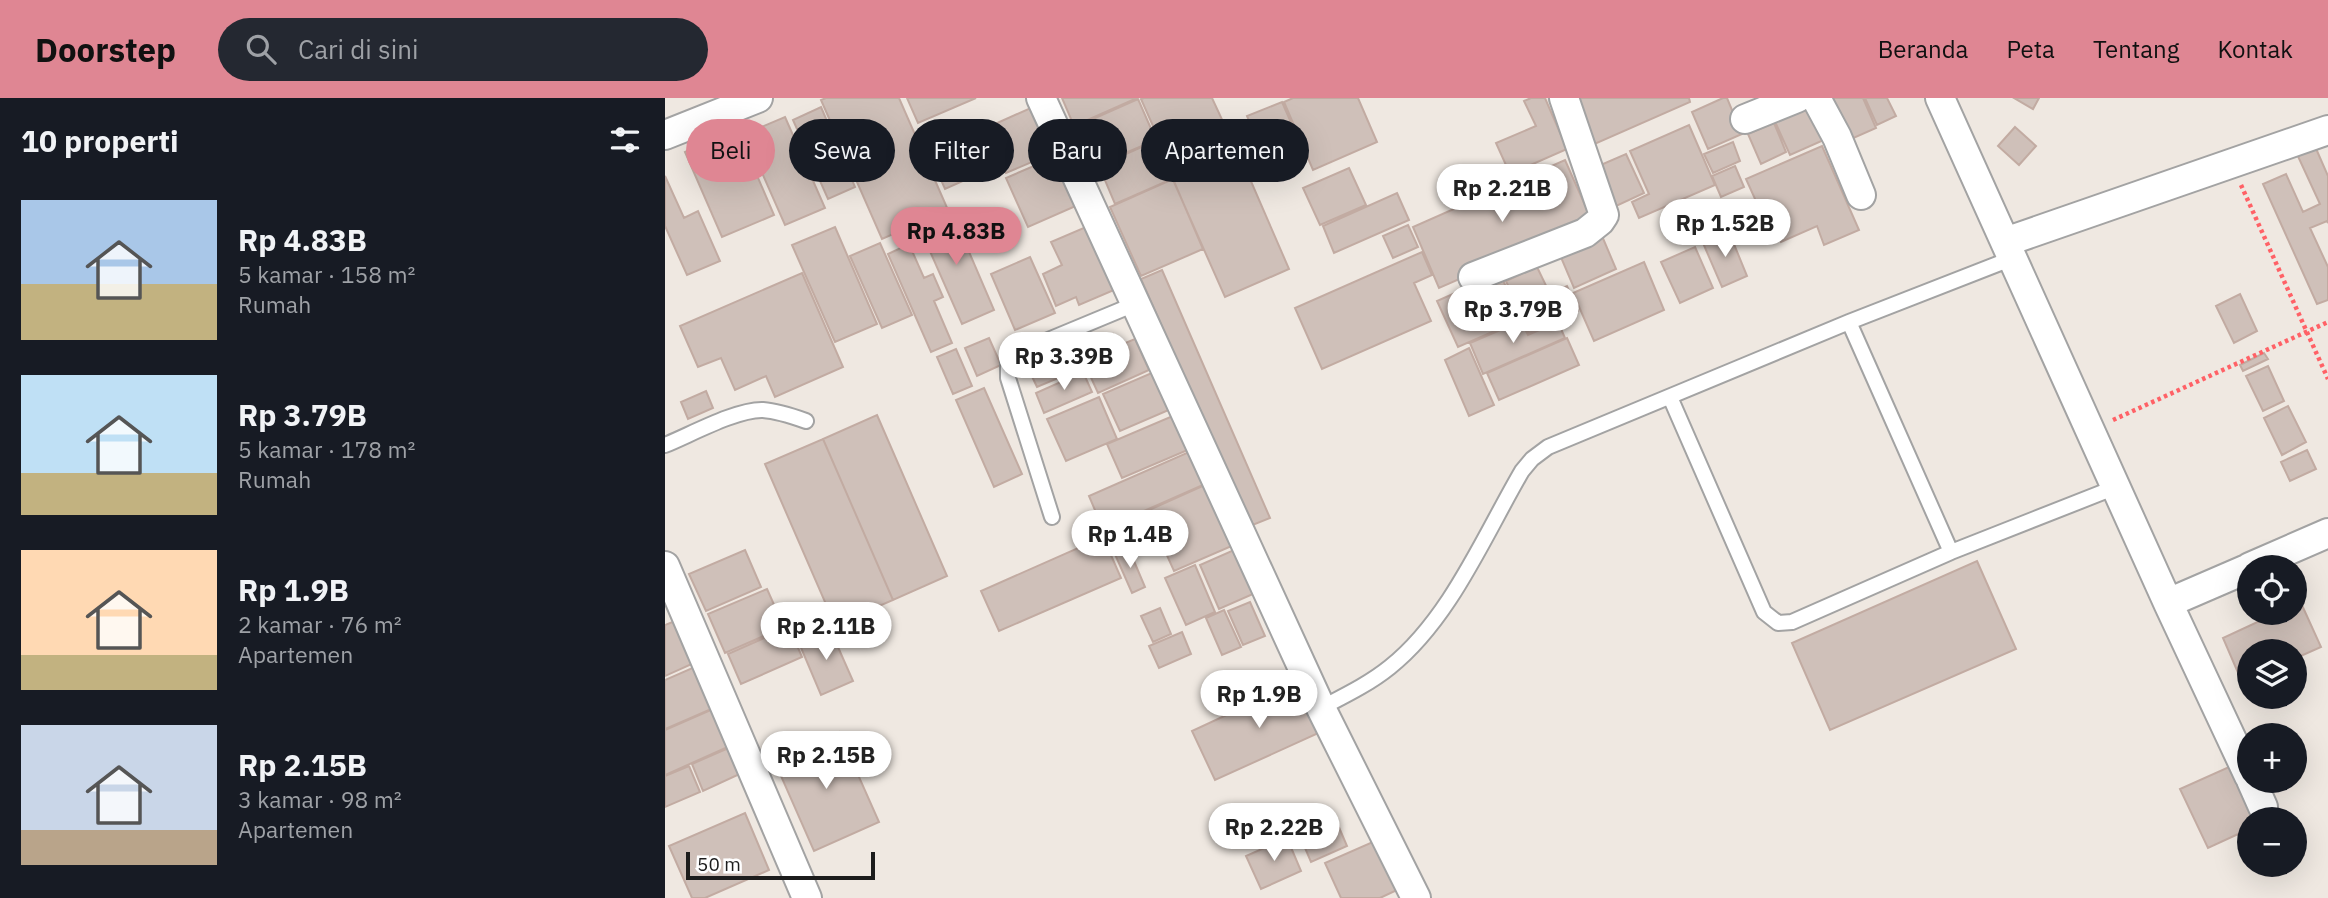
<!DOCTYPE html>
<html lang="id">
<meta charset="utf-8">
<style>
body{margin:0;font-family:"IBM Plex Sans",sans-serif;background:#242831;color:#f1f3f6;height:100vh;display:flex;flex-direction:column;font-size:26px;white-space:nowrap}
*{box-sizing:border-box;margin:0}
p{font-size:23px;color:#9ea1a6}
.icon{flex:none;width:38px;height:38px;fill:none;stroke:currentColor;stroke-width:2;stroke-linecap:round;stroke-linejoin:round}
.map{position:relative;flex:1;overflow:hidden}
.drawer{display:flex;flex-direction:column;background:#171b24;width:665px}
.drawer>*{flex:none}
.banner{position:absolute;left:21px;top:21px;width:665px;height:63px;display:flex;gap:14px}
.controls{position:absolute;left:1572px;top:457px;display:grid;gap:14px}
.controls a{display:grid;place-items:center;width:70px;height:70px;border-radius:50%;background:#171b24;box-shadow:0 7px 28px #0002;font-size:35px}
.scale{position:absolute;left:21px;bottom:18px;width:189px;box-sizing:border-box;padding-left:7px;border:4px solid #1c1c1c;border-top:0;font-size:19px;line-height:24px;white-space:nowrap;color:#1c1c1c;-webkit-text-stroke:5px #fff;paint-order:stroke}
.price{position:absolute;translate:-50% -60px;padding:0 16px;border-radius:24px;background:#fff;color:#222;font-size:23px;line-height:46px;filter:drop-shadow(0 2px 4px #0008)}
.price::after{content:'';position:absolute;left:50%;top:42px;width:21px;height:16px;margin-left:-10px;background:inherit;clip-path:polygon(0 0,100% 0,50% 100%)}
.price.selected{background:#df8693;color:#111}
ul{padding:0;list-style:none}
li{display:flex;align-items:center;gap:21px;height:175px;padding:0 21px}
li span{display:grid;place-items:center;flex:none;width:196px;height:140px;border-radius:0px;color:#555}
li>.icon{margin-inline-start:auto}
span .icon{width:84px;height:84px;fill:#fffc;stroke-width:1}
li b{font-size:30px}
h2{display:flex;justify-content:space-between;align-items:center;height:84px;padding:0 21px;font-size:30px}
.chip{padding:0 24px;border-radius:32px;background:#171b24;box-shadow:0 7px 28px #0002;font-size:24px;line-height:63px}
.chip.selected{background:#df8693;color:#111}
header{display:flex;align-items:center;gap:42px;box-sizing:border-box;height:98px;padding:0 35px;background:#df8693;color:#111}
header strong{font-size:33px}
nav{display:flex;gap:38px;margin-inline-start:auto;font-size:24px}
.search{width:490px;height:63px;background:#242831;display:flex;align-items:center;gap:18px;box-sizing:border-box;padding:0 24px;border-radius:38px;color:#9ea1a6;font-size:26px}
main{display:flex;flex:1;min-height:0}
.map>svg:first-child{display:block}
.building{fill:#cfc0b9;stroke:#c2aba2;stroke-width:2}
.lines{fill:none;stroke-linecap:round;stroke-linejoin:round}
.service-casing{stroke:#a3a3a3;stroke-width:18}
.minor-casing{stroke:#a3a3a3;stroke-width:32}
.path{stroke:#ff6166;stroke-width:4.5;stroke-dasharray:3.5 3.5;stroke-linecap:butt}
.service{stroke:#fff;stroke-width:14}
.minor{stroke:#fff;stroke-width:28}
</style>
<header>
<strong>Doorstep</strong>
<div class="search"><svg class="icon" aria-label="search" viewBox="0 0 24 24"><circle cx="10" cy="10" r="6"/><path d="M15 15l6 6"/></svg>Cari di sini</div>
<nav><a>Beranda</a><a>Peta</a><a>Tentang</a><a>Kontak</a></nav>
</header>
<main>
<section class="drawer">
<h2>10 properti<svg class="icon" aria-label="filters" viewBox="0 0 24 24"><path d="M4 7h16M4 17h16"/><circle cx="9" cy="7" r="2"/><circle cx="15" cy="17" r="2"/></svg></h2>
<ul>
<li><span style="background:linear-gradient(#a9c7e8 60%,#c2b280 0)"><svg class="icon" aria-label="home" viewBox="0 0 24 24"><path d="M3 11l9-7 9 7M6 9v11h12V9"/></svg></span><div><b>Rp 4.83B</b><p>5 kamar · 158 m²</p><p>Rumah</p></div></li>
<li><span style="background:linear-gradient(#bfe0f5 70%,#c2b280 0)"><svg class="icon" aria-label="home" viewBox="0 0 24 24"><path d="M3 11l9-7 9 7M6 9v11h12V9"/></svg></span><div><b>Rp 3.79B</b><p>5 kamar · 178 m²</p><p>Rumah</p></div></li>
<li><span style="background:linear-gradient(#ffd9b3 75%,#c2b280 0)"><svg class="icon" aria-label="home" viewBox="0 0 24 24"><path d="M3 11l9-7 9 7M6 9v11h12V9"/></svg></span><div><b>Rp 1.9B</b><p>2 kamar · 76 m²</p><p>Apartemen</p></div></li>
<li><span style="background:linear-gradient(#c9d6e8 75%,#b9a48a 0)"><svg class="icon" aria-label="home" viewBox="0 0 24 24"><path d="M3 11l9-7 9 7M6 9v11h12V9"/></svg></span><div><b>Rp 2.15B</b><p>3 kamar · 98 m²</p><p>Apartemen</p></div></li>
</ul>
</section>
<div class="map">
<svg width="1663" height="800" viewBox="0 0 1663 800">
<rect width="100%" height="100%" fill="#efe8e1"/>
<path class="building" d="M161 0H234L283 112 217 141 156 2Z
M242 0H311L253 25Z
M397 0H472L409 28Z
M479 0H547L560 28 500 55 476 1Z
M628 0H693L712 44 648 72 619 4Z
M866 0H880L902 51 845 76 831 45 871 28 859 3Z
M904 0H1024L1025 4 925 48Z
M1058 0H1062L1077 36 1043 51 1027 14Z
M1166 0H1198L1211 30 1184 42Z
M1200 0H1222L1231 18 1212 27Z
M1349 0H1374L1368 11Z
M473 1 491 42 430 68 412 28Z
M1145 3 1161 41 1125 57 1108 19Z
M617 4 635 45 600 60 582 18Z
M156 9 190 89 163 101 128 22Z
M368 9 388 55 341 75 321 30Z
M120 19 160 110 120 127 80 36Z
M1109 25 1121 54 1096 66 1083 36Z
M1024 27 1050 87 974 120 967 104 984 96 965 53Z
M562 28 624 171 560 199 497 57Z
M1350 29 1371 48 1354 67 1333 48Z
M72 31 109 117 57 139 20 54Z
M304 42 318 74 280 91 266 59Z
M490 43 507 81 450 106 434 68Z
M1068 44 1075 63 1048 75 1039 56Z
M1649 46 1663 78V125L1662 123 1645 130 1663 169V202L1652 206 1598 86 1621 76 1638 114 1655 106 1631 54Z
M1157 48 1194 132 1159 147 1152 128 1116 144 1105 120 1100 123 1081 81Z
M961 56 979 95 949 109 931 69Z
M392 58 413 107 363 129 341 80Z
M900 62 927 123 774 190 748 129Z
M1070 68 1079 89 1056 99 1047 78Z
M684 70 701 107 655 127 638 90Z
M0 78 19 120 33 113 55 163 22 177 0 128Z
M508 81 538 151 476 178 445 109Z
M732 95 744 122 669 155 658 128Z
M286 112 329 212 297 226 253 126Z
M743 127 753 149 728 160 718 138Z
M170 129 212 226 170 244 127 147Z
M421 129 449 192 414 207 411 199 391 208 378 176 397 167 386 144Z
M1064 134 1082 178 1057 189 1038 145Z
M937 138 951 171 909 190 895 157Z
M215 145 247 217 217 230 185 158Z
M244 146 259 180 268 176 278 199 269 203 287 245 266 254 223 156Z
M1030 149 1048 190 1015 205 996 164Z
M757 154 767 177 749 185 766 223 657 271 630 210Z
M365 159 390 215 350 232 326 176Z
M979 164 999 212 929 243 908 195Z
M872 169 885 196 902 188 913 213 864 235 841 183Z
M497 172 605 420 585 428 476 181Z
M137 175 178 269 110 299 101 278 70 292 56 260 33 269 15 228Z
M835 175 855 222 793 249 772 203Z
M1575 196 1592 233 1569 245 1551 208Z
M856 223 863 237 893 224 900 240 818 276 805 245Z
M448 236 453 248 470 241 484 272 433 295 413 251Z
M324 240 336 267 312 278 300 250Z
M902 240 914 267 834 302 822 275Z
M804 250 829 307 804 318 780 262Z
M291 251 307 288 288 296 272 259Z
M388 255 398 278 372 289 361 266Z
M1599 255 1603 261 1578 273 1575 267Z
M1603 268 1619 303 1598 313 1581 278Z
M418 274 427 294 379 315 371 295Z
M489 274 506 311 455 333 438 296Z
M319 290 357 376 329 389 291 302Z
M41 293 48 310 23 321 16 304Z
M434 299 452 341 401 363 382 321Z
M1623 308 1641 344 1617 357 1599 320Z
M212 317 282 478 228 502 158 341Z
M510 317 525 351 457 380 442 346Z
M158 341 228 502 170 527 100 366Z
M1642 352 1651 371 1625 383 1616 364Z
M524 354 538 387 438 431 424 398Z
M542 386 569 447 509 473 482 413Z
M478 415 491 444 468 455 455 426Z
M438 439 456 480 334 533 316 493Z
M463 449 480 489 467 495 449 454Z
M80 452 96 489 41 513 24 476Z
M569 452 588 496 554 511 535 467Z
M1312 463 1351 551 1165 632 1127 545Z
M530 467 550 514 521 527 500 480Z
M102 491 119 529 60 555 43 516Z
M585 504 600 538 578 547 563 513Z
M1636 505 1656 549 1629 561V553H1584V581L1577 584 1558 540 1614 514H1629V508Z
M495 510 506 536 488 544 476 518Z
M559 512 576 549 557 557 541 520Z
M10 523 29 565 0 578V527Z
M124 529 137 559 76 586 63 556Z
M165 531 188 583 156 597 134 545Z
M517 534 526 556 494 570 484 548Z
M32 568 51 609 0 631V582Z
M637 582 660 632 550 682 527 633Z
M48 611 65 648 0 677V632Z
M174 634 214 724 149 753 109 662Z
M68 648 79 674 38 693 27 666Z
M24 668 35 694 0 709V678Z
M1564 669 1589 721H1584V731L1543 750 1515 691Z
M667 713 682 748 646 764 631 729Z
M80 715 104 772 40 800H27L4 748Z
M622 740 636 773 596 791 581 758Z
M710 743 732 792 715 800H676L660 765Z"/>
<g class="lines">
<g class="service-casing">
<path id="service" d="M1184 224 1286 454
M1005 299 1099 514 1113 525 1127 524 1286 454 1451 389
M0 347C25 337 72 311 98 312 112 313 127 318 141 323
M387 419 343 280V264L352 255 470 206
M656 610C679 598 704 586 725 569 785 521 819 438 857 373L867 361 883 349 1184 224 1348 160"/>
</g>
<g class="minor-casing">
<path id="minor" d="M376 0 656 610 751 800
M1151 0 1172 39 1196 97
M1275 0 1503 505 1584 470
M1080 21 1132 0
M0 37 93 0
M1340 144 1663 32
M808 179 920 135 935 123 939 117 899 0
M0 468 142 800
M1585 469 1663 435
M1503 505 1584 678
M1586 682 1598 709"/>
</g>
<path class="path" d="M1576 87 1663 281
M1448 322 1663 224"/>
<use href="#service" class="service"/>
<use href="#minor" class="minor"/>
</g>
</svg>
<div class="controls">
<a><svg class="icon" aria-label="locate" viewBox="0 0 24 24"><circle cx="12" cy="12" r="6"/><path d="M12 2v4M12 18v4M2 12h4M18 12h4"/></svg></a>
<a><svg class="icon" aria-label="layers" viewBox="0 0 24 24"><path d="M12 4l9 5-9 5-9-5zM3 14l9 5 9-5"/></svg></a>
<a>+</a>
<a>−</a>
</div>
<div class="scale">50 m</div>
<b class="price" style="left:837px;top:126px">Rp 2.21B</b>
<b class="price" style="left:1060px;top:161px">Rp 1.52B</b>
<b class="price selected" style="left:291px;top:169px">Rp 4.83B</b>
<b class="price" style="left:848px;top:247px">Rp 3.79B</b>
<b class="price" style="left:399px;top:294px">Rp 3.39B</b>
<b class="price" style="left:465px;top:472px">Rp 1.4B</b>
<b class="price" style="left:161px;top:564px">Rp 2.11B</b>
<b class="price" style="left:594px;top:632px">Rp 1.9B</b>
<b class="price" style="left:161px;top:693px">Rp 2.15B</b>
<b class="price" style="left:609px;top:765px">Rp 2.22B</b>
<div class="banner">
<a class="chip selected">Beli</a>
<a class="chip">Sewa</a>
<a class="chip">Filter</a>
<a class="chip">Baru</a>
<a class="chip">Apartemen</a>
</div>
</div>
</main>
